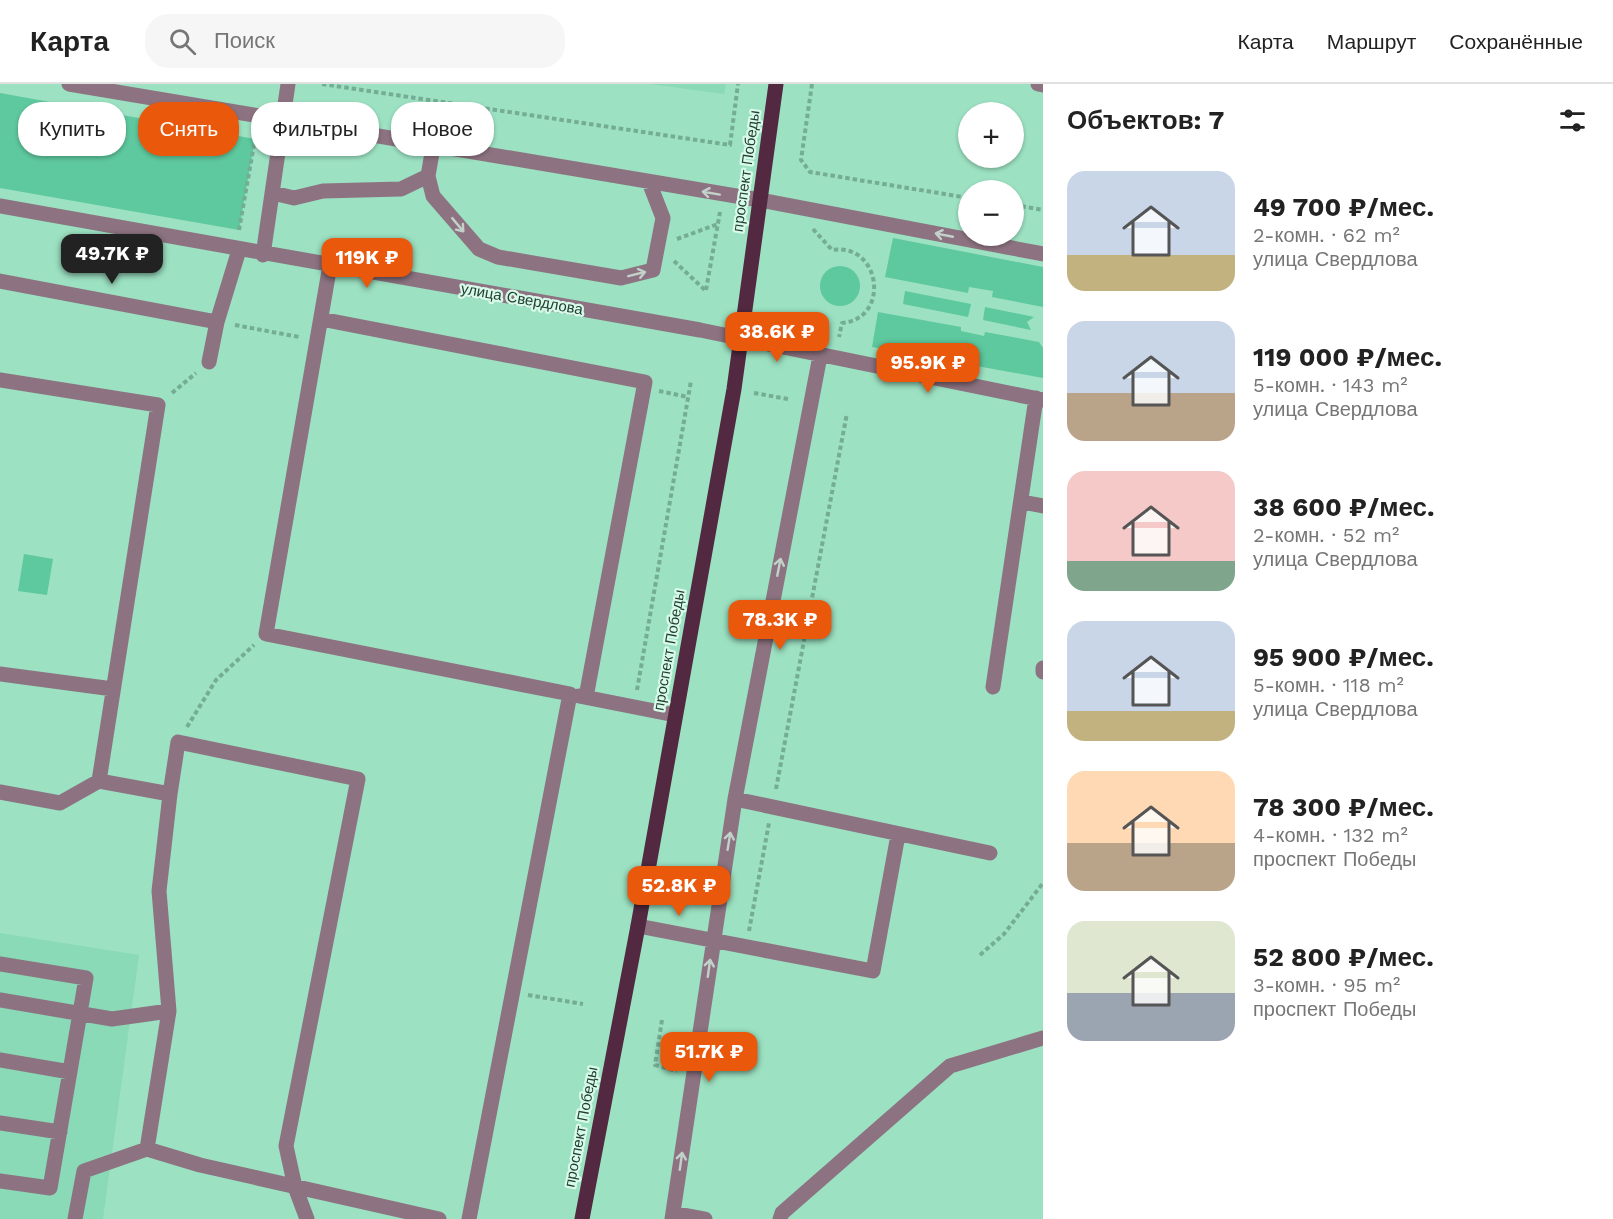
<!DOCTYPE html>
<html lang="ru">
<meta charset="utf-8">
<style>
body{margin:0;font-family:"Work Sans",sans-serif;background:#f6f6f6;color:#222;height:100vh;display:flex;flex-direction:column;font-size:22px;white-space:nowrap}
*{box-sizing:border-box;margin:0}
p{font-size:20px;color:#767676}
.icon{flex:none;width:33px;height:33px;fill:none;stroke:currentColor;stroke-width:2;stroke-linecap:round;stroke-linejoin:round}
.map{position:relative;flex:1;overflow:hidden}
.panel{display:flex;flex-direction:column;background:#fff;width:570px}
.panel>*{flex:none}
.guide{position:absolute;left:18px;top:18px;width:570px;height:54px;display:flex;gap:12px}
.buttons{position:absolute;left:958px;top:18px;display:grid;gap:12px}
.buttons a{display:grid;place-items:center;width:66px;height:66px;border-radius:50%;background:#fff;box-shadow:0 2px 4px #0004;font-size:30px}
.price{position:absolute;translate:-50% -51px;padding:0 14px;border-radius:12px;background:#ea580c;color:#fff;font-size:20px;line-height:39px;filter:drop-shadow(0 2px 3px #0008)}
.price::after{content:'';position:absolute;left:50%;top:36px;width:18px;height:14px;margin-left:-9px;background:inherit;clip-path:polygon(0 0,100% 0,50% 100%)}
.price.on{background:#222;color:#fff}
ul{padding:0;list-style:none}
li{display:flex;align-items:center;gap:18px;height:150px;padding:0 24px}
li span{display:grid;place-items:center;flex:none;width:168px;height:120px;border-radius:18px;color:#555}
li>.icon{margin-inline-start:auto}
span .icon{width:72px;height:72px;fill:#fffc;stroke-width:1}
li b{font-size:26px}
h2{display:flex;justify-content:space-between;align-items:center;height:72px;padding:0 24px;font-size:26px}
.pill{padding:0 21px;border-radius:24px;background:#fff;box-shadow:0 2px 4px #0004;font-size:21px;line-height:54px}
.pill.on{background:#ea580c;color:#fff}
header{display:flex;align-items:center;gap:36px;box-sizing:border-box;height:84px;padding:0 30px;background:#fff;border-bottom:2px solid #e0e0e0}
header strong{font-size:28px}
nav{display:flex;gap:33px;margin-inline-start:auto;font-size:21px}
.search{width:420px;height:54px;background:#f6f6f6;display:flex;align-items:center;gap:15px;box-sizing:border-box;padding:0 21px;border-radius:24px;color:#767676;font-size:22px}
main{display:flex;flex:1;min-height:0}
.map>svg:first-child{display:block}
.built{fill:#8ad9b7}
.green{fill:#5ec89e}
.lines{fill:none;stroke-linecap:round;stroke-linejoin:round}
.path{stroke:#75ad94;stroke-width:4;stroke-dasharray:4.5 3;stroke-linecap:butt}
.minor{stroke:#8d7381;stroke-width:15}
.major{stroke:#522941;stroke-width:15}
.oneway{stroke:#c2d2ca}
.labels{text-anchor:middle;stroke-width:4.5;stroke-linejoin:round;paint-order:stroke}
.street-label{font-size:15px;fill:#223e32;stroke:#d8fae9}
</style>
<header>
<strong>Карта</strong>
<div class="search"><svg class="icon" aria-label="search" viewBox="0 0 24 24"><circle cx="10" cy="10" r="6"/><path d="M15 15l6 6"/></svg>Поиск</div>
<nav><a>Карта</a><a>Маршрут</a><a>Сохранённые</a></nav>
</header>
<main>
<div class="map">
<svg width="1043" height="1135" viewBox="0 0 1043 1135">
<rect width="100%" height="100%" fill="#9ce1c2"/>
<path class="built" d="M650 0H726L724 10Z
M0 849 139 871 103 1135H0Z"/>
<path class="green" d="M0 9 255 55 239 146 0 104Z
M893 154 1043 183V223L992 213 993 207 969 203 968 209 885 193Z
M820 202a20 20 0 1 1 40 0a20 20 0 1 1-40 0Z
M905 207 971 220 968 233 903 220Z
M985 223 1034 233 1027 238 1031 246 983 236Z
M878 228 961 243V247L984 252 985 248 1039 258 1043 264V294L872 263Z
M24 470 53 475 47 511 18 507Z"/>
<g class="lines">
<path class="path" d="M322 0 730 61 738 0
M812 0 801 76 810 88 969 114
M1014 121 1043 126
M813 145 832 166C881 158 891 235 842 239L839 253
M239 146 255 55
M677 155 718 140
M674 177 706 207
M706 206 720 128
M235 241 299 253
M659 307 688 313
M172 309 196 289
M754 309 788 315
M637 606 691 297
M187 643 216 596 254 561
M776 705 847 329
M749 847 769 739
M980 871 1004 850 1043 799
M528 911 583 920
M662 936 655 981 677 987"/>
<path class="minor" d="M69 0 760 116 1043 170
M1038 0 1043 1
M428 92 433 112 479 165 498 173 621 194 653 186 663 134 649 98
M273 109 294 114 323 107 401 105 428 92 433 63
M0 122 700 246 1043 316
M263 171 288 0
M330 181 266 550 570 610 469 1135
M0 197 217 238
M321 235 645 298 586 613
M209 278 217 238 239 166
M0 296 158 321 99 697
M1022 418 1043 422
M1043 584V588
M0 590 113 605
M993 603 1036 314
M579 612 675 631
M0 708 60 719 99 697 170 710 178 658 358 695 286 1062 295 1103 307 1135
M170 710 159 807 169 927 147 1065 200 1081 439 1135
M735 715 990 769
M638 842 873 887 898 751
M0 880 86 894 50 1104 0 1097
M0 916 112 935 169 927
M0 976 70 988
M0 1039 60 1048
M673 1129 705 1135
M75 1135 84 1087 147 1065
M672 1135 735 715 820 272
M780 1135 782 1129 950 982 1043 954"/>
<path class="major" d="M582 1135 638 842 734 305 776 0"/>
</g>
<defs><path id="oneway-shaft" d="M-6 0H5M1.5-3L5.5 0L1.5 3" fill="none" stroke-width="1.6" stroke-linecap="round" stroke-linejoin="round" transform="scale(1.5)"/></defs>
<g class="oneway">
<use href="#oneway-shaft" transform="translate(711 109) rotate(-170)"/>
<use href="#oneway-shaft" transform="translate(458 141) rotate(50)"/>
<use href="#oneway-shaft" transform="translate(944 151) rotate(-169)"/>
<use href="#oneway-shaft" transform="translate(637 190) rotate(-14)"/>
<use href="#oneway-shaft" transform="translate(779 483) rotate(-79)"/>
<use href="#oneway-shaft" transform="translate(729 757) rotate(-81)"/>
<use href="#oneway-shaft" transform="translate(709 884) rotate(-82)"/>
<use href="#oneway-shaft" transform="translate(681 1077) rotate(-82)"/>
</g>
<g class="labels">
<g class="street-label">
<text transform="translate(746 87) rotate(-82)" y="5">проспект Победы</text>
<text transform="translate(522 215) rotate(10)" y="5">улица Свердлова</text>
<text transform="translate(669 566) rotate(-80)" y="5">проспект Победы</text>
<text transform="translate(581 1043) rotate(-79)" y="5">проспект Победы</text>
</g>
</g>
</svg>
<div class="buttons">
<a>+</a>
<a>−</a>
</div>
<b class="price on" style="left:112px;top:201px">49.7K ₽</b>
<b class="price" style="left:367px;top:205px">119K ₽</b>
<b class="price" style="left:777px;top:279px">38.6K ₽</b>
<b class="price" style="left:928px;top:310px">95.9K ₽</b>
<b class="price" style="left:780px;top:567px">78.3K ₽</b>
<b class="price" style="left:679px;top:833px">52.8K ₽</b>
<b class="price" style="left:709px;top:999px">51.7K ₽</b>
<div class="guide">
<a class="pill">Купить</a>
<a class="pill on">Снять</a>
<a class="pill">Фильтры</a>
<a class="pill">Новое</a>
</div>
</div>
<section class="panel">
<h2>Объектов: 7<svg class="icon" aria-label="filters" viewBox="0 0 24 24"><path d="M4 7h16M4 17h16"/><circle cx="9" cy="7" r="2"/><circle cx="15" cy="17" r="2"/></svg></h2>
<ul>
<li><span style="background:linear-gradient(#c9d6e8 70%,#c2b280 0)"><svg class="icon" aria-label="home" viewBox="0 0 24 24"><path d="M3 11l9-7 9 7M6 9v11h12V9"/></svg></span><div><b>49 700 ₽/мес.</b><p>2-комн. · 62 m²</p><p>улица Свердлова</p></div></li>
<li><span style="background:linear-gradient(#c9d6e8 60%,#b9a48a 0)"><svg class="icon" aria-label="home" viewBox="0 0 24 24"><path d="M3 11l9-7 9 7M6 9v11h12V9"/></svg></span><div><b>119 000 ₽/мес.</b><p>5-комн. · 143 m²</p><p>улица Свердлова</p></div></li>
<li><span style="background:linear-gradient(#f6c9c9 75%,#7fa58c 0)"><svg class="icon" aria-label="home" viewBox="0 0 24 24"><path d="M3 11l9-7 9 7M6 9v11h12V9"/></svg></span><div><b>38 600 ₽/мес.</b><p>2-комн. · 52 m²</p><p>улица Свердлова</p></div></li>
<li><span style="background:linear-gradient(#c9d6e8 75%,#c2b280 0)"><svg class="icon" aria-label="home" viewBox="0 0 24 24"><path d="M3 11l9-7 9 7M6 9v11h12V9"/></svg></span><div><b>95 900 ₽/мес.</b><p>5-комн. · 118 m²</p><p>улица Свердлова</p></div></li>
<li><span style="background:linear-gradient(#ffd9b3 60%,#b9a48a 0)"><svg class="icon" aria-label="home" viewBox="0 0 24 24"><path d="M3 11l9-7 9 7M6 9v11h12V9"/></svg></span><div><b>78 300 ₽/мес.</b><p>4-комн. · 132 m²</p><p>проспект Победы</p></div></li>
<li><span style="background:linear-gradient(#dfe7d0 60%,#9aa5b1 0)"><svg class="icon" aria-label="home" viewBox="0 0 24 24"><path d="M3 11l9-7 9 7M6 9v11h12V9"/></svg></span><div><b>52 800 ₽/мес.</b><p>3-комн. · 95 m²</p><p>проспект Победы</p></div></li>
</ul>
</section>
</main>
